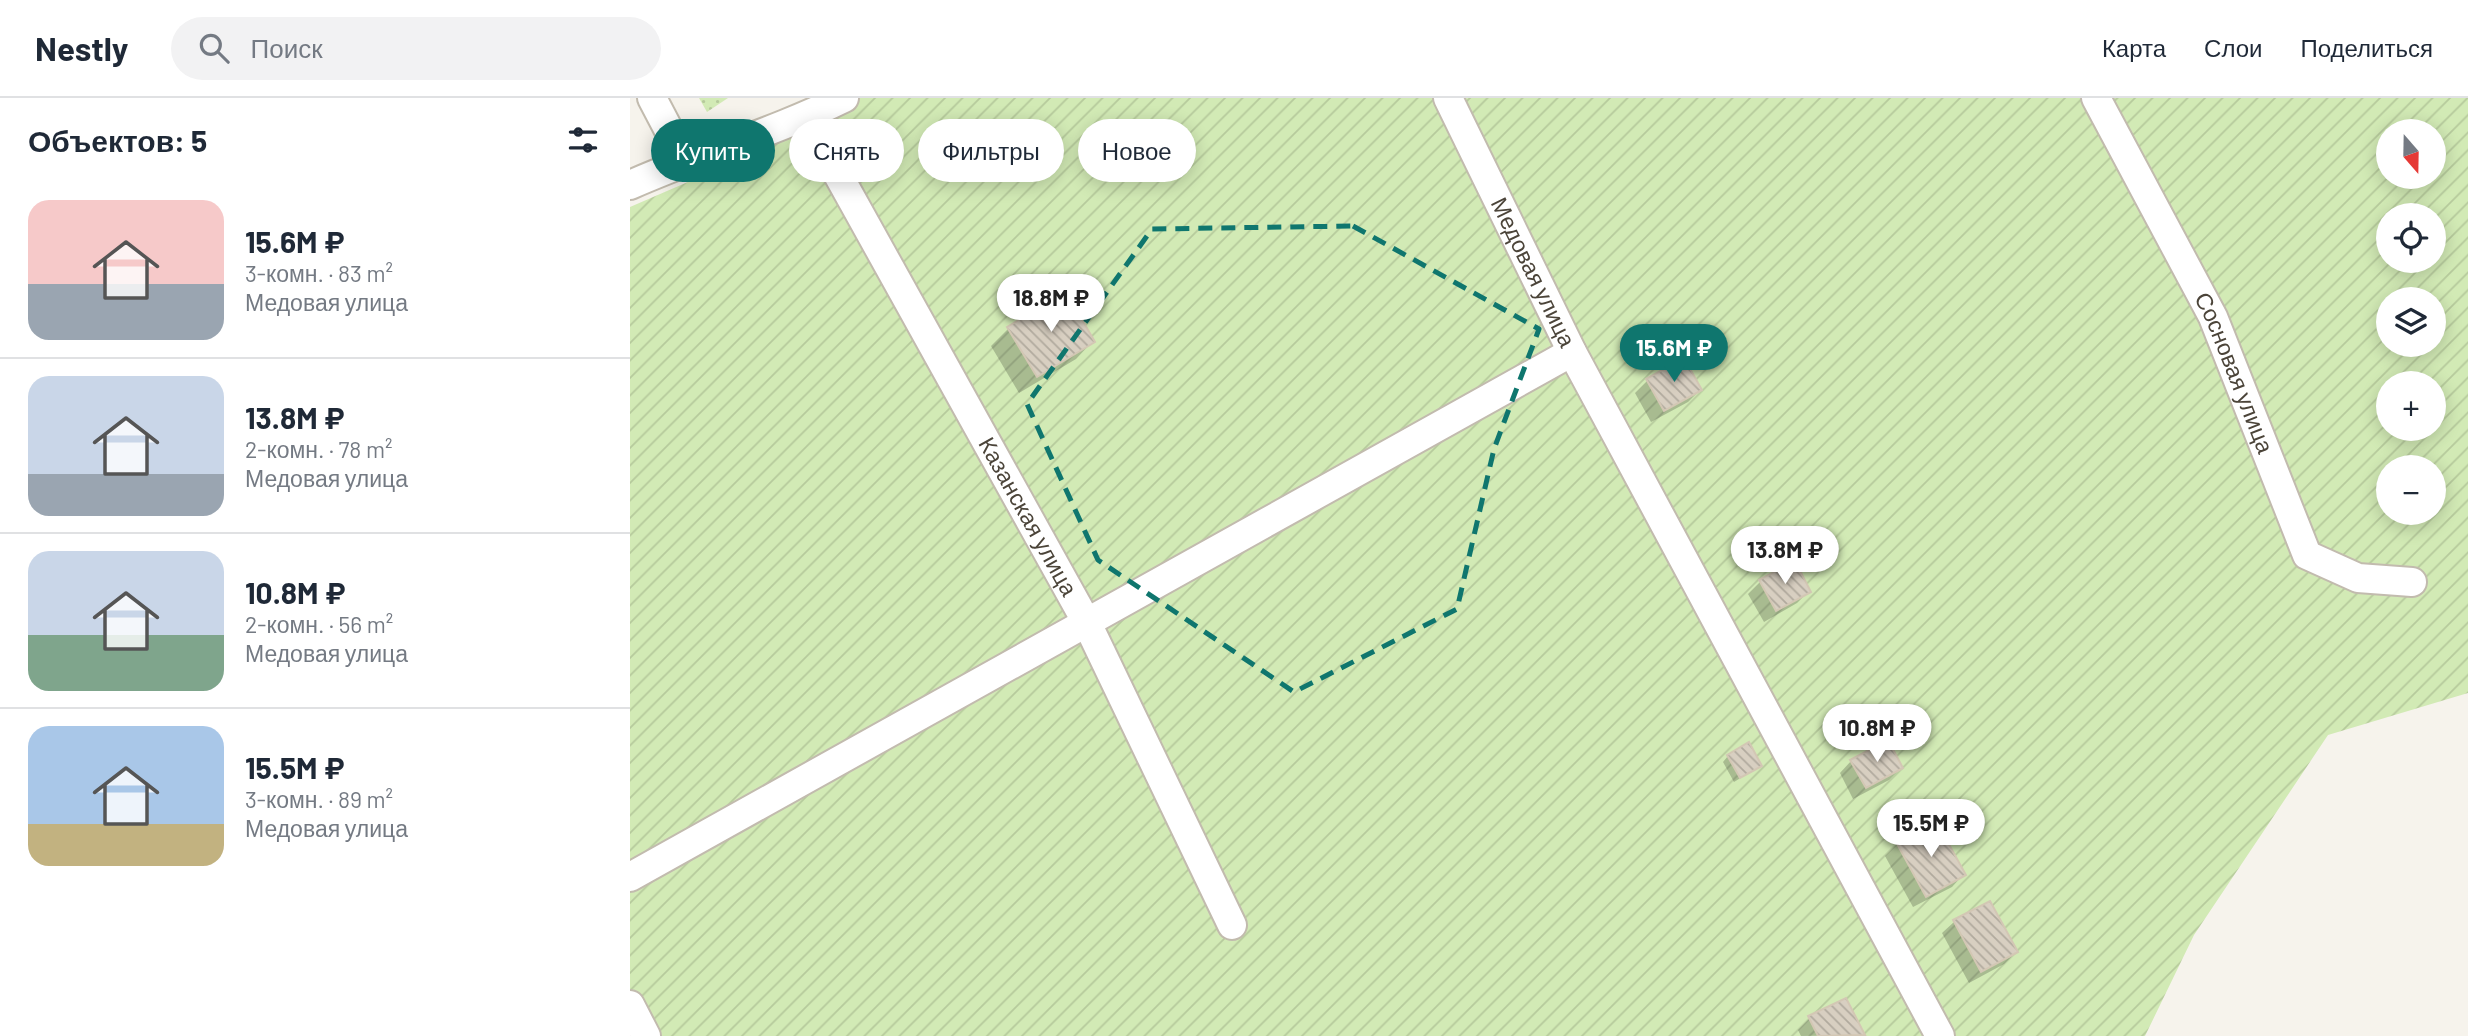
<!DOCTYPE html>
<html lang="ru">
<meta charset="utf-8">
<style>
body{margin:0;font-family:Barlow,sans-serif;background:#f2f2f3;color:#1f2937;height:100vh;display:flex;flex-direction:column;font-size:26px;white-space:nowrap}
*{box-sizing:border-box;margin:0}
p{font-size:23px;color:#747a83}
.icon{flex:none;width:38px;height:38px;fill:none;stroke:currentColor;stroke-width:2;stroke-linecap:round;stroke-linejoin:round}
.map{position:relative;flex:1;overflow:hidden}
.panel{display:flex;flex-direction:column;background:#fff;width:630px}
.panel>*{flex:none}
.top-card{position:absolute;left:21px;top:21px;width:665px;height:63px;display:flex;gap:14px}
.needle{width:46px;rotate:160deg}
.buttons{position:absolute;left:1746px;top:21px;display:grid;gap:14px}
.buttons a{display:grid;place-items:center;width:70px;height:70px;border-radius:50%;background:#fff;box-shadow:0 4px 18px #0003;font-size:35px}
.price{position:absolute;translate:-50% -60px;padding:0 16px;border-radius:24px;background:#fff;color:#222;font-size:23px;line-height:46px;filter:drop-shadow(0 2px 4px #0008)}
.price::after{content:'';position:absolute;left:50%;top:42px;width:21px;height:16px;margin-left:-10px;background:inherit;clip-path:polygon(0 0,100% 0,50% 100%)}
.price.on{background:#0f766e;color:#fff}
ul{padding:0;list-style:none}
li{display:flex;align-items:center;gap:21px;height:175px;padding:0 28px}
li+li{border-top:2px solid #e0e1e3}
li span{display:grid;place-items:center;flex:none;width:196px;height:140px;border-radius:21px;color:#555}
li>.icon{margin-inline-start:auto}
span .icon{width:84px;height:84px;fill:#fffc;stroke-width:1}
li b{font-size:30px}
h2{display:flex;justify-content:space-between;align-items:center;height:84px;padding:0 28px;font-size:30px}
.chip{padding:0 24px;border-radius:32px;background:#fff;box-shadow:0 4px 18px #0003;font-size:24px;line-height:63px}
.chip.on{background:#0f766e;color:#fff}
header{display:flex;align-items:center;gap:42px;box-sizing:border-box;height:98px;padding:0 35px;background:#fff;border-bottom:2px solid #e0e1e3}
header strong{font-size:33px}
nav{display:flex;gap:38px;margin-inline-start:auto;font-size:24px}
.search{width:490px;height:63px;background:#f2f2f3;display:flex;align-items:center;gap:18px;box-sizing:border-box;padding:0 24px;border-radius:38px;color:#747a83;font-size:26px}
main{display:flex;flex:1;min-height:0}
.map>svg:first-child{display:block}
.grass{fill:url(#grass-dots)}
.garden{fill:url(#garden-furrows);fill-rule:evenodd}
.shadow{fill:#0003}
.building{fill:url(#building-back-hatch);stroke:#d3c7b4;stroke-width:2}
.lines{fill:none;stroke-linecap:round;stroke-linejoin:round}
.minor-casing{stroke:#c2bbae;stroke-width:32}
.minor{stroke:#fff;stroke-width:28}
.marked{fill:none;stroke:#0f766e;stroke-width:5;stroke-dasharray:14 9;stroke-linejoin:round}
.labels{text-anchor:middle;stroke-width:5;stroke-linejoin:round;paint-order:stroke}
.street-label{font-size:23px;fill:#4b4439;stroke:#fff}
</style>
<header>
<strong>Nestly</strong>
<div class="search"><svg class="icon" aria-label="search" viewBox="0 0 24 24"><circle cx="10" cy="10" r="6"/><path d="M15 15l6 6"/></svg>Поиск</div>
<nav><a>Карта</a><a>Слои</a><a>Поделиться</a></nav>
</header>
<main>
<section class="panel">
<h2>Объектов: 5<svg class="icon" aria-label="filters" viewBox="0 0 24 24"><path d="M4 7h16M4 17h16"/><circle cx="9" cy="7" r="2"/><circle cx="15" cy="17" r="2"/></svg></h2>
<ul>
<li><span style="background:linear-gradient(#f6c9c9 60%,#9aa5b1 0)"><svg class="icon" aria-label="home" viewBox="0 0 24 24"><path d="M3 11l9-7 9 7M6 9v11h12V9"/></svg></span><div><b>15.6M ₽</b><p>3-комн. · 83 m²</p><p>Медовая улица</p></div></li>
<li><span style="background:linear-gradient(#c9d6e8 70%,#9aa5b1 0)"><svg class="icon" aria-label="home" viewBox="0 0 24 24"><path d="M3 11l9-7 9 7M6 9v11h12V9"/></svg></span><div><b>13.8M ₽</b><p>2-комн. · 78 m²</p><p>Медовая улица</p></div></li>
<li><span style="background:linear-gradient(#c9d6e8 60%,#7fa58c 0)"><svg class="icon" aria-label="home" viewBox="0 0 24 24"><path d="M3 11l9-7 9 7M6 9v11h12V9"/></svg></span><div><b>10.8M ₽</b><p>2-комн. · 56 m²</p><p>Медовая улица</p></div></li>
<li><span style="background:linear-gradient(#a9c7e8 70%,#c2b280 0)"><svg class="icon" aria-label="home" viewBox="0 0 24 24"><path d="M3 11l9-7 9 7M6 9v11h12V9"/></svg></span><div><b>15.5M ₽</b><p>3-комн. · 89 m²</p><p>Медовая улица</p></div></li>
</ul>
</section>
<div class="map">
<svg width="1838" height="938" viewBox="0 0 1838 938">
<defs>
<pattern id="grass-dots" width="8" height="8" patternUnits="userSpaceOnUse" patternTransform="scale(1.75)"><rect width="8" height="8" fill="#d2eab5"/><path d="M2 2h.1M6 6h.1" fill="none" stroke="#b6ca9c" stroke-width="1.8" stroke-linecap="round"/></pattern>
<pattern id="garden-furrows" width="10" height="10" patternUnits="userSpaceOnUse" patternTransform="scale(1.75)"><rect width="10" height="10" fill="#d2eab5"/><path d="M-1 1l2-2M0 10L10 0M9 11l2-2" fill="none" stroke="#b6ca9c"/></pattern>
<pattern id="building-back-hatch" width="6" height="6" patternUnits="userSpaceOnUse" patternTransform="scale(1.75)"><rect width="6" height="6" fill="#d8cfc1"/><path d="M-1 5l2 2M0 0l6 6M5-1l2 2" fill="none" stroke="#b1aa9e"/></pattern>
</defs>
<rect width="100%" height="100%" fill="#f6f3ec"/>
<path class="grass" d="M69 0H98L77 14Z"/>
<path class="garden" d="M214 0H1838V595L1698 637 1564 837 1515 938H0V109L111 61 176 19ZM1759 33H1804V79H1759ZM1759 117H1804V163H1759ZM1759 201H1804V247H1759ZM1759 285H1804V331H1759ZM1759 369H1804V415H1759Z"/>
<path class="shadow" d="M378 231 463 243 446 261 389 295 361 248Z
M1017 283 1070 292 1058 304 1021 324 1005 295Z
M1130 484 1179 493 1167 505 1134 524 1118 496Z
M1098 658 1130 668 1104 684 1093 664Z
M1221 663 1271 670 1259 682 1223 701 1210 675Z
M1267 746 1333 777 1322 789 1283 809 1255 758Z
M1324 824 1386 854 1374 866 1339 885 1312 835Z
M1180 920 1233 937 1171 938 1168 932Z"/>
<path class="building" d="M436 194 465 244 407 279 377 229Z
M1054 260 1072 292 1034 313 1016 281Z
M1165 463 1181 494 1146 513 1129 482Z
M1258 642 1273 670 1236 690 1220 662Z
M1119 644 1132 668 1110 680 1097 657Z
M1306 723 1336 777 1296 799 1266 744Z
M1360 803 1388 854 1351 874 1323 822Z
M1216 900 1235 937 1188 938 1178 918Z"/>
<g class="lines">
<g class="minor-casing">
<g id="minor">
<path d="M22 0 55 63"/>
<path id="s1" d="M818 0 942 254 1310 938"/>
<path id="s2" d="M1466 0 1583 219 1677 457 1728 480 1782 484"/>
<path id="s3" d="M176 19 457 525 602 827"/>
<path d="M0 87C70 56 145 34 214 0"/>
<path d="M0 779 942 254"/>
<path d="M0 907 16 938"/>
</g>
</g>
<use href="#minor" class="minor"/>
</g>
<path class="marked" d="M723 128 909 231 864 351 827 511 664 594 468 462 397 306 522 131Z"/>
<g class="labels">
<g class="street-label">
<text dy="8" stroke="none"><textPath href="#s1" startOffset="194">Медовая улица</textPath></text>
<text dy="8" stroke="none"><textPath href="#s2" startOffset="308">Сосновая улица</textPath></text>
<text dy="8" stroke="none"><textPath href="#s3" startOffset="457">Казанская улица</textPath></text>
</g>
</g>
</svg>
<div class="buttons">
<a><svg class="needle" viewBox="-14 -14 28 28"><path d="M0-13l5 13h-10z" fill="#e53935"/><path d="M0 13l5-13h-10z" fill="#747a83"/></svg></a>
<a><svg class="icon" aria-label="locate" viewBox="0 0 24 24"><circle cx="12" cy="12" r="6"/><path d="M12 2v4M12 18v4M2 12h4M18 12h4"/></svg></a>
<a><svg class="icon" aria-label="layers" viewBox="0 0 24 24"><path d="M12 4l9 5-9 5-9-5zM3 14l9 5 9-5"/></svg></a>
<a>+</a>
<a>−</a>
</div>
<b class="price" style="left:421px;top:236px">18.8M ₽</b>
<b class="price on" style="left:1044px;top:286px">15.6M ₽</b>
<b class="price" style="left:1155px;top:488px">13.8M ₽</b>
<b class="price" style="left:1247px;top:666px">10.8M ₽</b>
<b class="price" style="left:1301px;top:761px">15.5M ₽</b>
<div class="top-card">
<a class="chip on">Купить</a>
<a class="chip">Снять</a>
<a class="chip">Фильтры</a>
<a class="chip">Новое</a>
</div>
</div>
</main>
